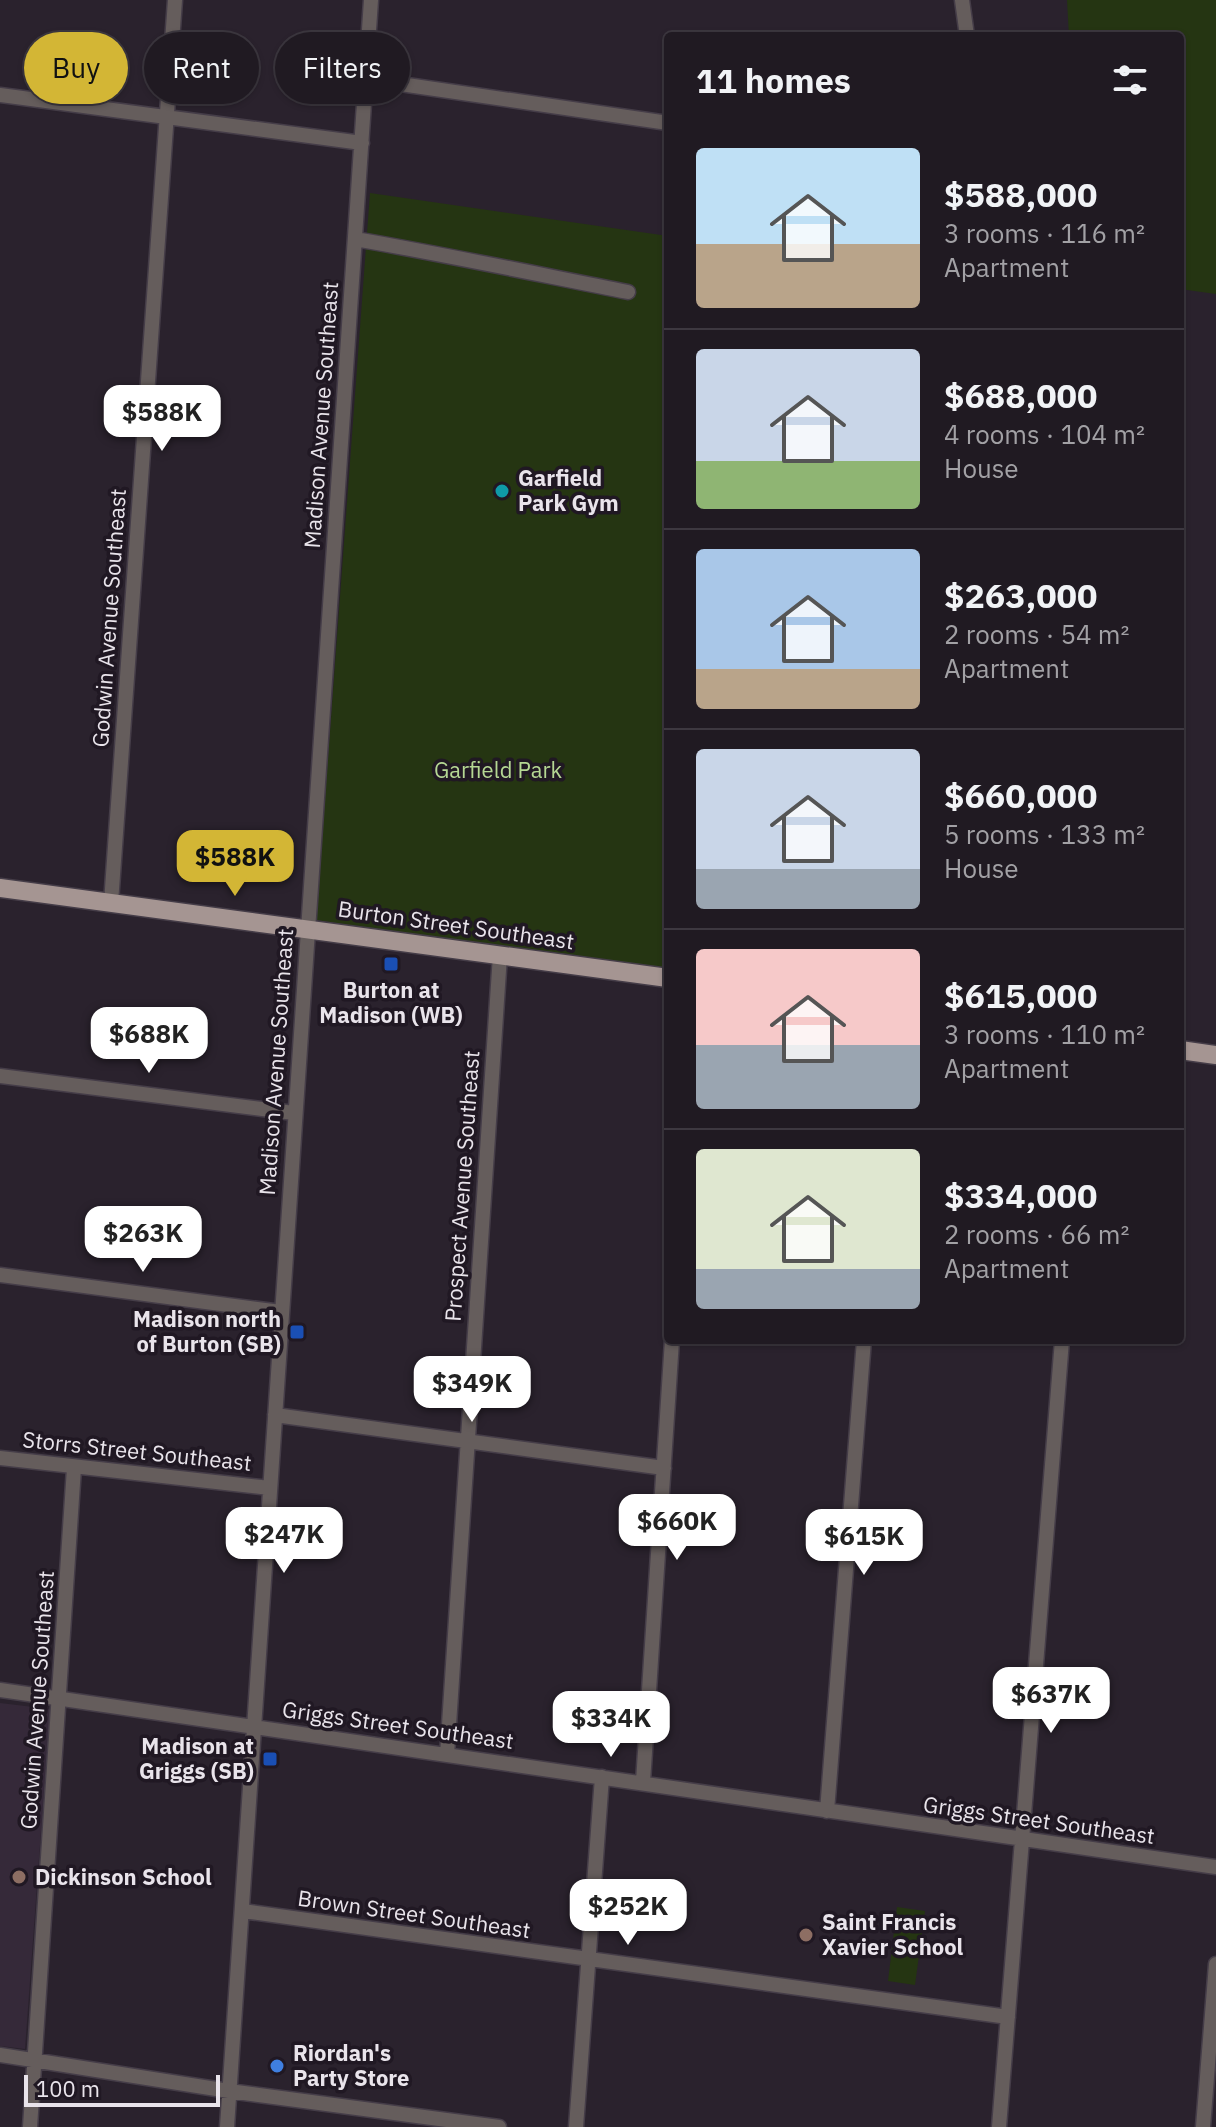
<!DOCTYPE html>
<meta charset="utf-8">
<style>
body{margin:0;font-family:"IBM Plex Sans",sans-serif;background:#28232a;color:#f1f3f6;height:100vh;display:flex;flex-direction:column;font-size:30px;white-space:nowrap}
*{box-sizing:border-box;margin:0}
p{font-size:26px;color:#a2a1a5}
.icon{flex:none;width:44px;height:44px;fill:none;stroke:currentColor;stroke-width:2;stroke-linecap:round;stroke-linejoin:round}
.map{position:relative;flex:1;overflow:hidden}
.sheet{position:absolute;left:664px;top:32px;width:520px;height:1312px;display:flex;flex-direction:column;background:#201a22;border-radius:8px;box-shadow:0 2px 6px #0004,0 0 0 2px #3d3840}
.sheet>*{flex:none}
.top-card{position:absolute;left:24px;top:32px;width:520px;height:72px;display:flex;gap:16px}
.scale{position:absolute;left:24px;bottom:20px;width:196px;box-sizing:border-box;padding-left:8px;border:4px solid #e9e4eb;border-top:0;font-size:22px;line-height:28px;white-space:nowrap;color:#e9e4eb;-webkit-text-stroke:6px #201823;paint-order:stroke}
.price{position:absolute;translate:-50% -68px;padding:0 18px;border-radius:16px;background:#fff;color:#222;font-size:26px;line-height:52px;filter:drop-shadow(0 2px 4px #0008)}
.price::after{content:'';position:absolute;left:50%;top:48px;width:24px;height:18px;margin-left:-12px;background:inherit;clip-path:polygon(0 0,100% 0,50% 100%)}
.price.selected{background:#d3b635;color:#111}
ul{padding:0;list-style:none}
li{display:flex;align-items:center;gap:24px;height:200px;padding:0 32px}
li+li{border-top:2px solid #3d3840}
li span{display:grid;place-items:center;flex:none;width:224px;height:160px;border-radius:8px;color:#555}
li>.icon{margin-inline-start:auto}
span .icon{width:96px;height:96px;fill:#fffc;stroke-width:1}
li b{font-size:34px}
h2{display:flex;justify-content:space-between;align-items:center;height:96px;padding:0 32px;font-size:34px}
.chip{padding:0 28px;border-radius:36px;background:#201a22;box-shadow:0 2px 6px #0004,0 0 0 2px #3d3840;font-size:28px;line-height:72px}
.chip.selected{background:#d3b635;color:#111}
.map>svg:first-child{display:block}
.built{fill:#352939}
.green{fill:#253512}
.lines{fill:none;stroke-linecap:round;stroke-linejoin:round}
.minor-casing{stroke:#453d48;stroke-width:17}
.major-casing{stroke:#453d48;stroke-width:21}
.minor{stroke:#655d5c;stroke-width:14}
.major{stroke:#a59592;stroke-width:18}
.culture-dot{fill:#0f9aa8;stroke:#201823;stroke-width:3}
.transit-dot{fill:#1a4fb4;stroke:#201823;stroke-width:3}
.education-dot{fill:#8d6e63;stroke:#201823;stroke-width:3}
.shop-dot{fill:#3f7fe0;stroke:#201823;stroke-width:3}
.labels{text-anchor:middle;stroke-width:7;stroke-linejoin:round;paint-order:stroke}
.street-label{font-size:22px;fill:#e9e4eb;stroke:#201823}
.poi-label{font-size:22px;font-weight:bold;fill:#e9e4eb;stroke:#201823;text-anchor:start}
.park-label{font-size:22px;fill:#b5d893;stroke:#201823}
</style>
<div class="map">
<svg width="1216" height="2127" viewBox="0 0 1216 2127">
<rect width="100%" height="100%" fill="#2a222d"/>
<path class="built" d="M0 1703 50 1709 25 2049 0 2046Z"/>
<path class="green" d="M1067 0H1216V294L1180 289V36H1069Z
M370 193 668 236V971L316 920Z
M897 1907 925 1911 915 1985 888 1981Z"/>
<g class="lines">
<g class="minor-casing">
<path id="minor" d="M962 0 967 36
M366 79 668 123
M0 95 362 143
M355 239C447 255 537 274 628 292
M111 903 175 0
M0 1076 294 1113
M0 1275 281 1312
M275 1415 664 1468
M0 1458 270 1488
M0 1690 1216 1867
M447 1755 500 955
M643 1782 672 1340
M827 1811 864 1340
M243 1911 1008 2017
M0 2055 229 2091 499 2127
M30 2127 74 1468
M227 2127 371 0
M576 2127 602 1777
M999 2127 1062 1340
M1203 2127 1216 1964"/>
</g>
<g class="major-casing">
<path id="major" d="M0 888 668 978
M1180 1050 1216 1055"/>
</g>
<use href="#minor" class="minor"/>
<use href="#major" class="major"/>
</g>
<circle class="culture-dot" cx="502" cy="491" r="8"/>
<g class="transit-dot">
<rect x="383" y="956" width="16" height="16" rx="4"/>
<rect x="289" y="1324" width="16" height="16" rx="4"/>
<rect x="262" y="1751" width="16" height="16" rx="4"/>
</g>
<g class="education-dot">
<circle cx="19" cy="1877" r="8"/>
<circle cx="806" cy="1935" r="8"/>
</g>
<circle class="shop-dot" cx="277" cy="2066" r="8"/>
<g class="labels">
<g class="street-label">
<text transform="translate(321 415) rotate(-86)" y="8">Madison Avenue Southeast</text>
<text transform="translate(109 618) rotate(-86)" y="8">Godwin Avenue Southeast</text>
<text transform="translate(456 925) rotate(8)" y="8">Burton Street Southeast</text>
<text transform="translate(276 1062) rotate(-86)" y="8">Madison Avenue Southeast</text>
<text transform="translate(462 1186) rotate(-86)" y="8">Prospect Avenue Southeast</text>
<text transform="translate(137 1451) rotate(6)" y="8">Storrs Street Southeast</text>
<text transform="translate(37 1700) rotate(-86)" y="8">Godwin Avenue Southeast</text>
<text transform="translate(398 1725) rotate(8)" y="8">Griggs Street Southeast</text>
<text transform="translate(1039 1820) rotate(8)" y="8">Griggs Street Southeast</text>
<text transform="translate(414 1914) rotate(8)" y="8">Brown Street Southeast</text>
</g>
<g class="poi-label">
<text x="518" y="486">Garfield<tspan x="518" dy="25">Park Gym</tspan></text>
<text x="391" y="998" text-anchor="middle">Burton at<tspan x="391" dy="25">Madison (WB)</tspan></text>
<text x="281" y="1327" text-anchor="end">Madison north<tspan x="281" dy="25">of Burton (SB)</tspan></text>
<text x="254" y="1754" text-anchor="end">Madison at<tspan x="254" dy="25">Griggs (SB)</tspan></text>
<text x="35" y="1885">Dickinson School</text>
<text x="822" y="1930">Saint Francis<tspan x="822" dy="25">Xavier School</tspan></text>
<text x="293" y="2061">Riordan's<tspan x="293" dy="25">Party Store</tspan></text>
</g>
<g class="park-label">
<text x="498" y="778">Garfield Park</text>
</g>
</g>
</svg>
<div class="scale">100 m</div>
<b class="price" style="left:162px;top:453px">$588K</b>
<b class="price selected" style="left:235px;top:898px">$588K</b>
<b class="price" style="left:149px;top:1075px">$688K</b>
<b class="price" style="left:143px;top:1274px">$263K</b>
<b class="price" style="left:472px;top:1424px">$349K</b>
<b class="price" style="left:677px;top:1562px">$660K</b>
<b class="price" style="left:284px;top:1575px">$247K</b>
<b class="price" style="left:864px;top:1577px">$615K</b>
<b class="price" style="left:1051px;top:1735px">$637K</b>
<b class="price" style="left:611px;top:1759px">$334K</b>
<b class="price" style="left:628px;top:1947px">$252K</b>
<div class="top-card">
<a class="chip selected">Buy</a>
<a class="chip">Rent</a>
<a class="chip">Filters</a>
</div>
<section class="sheet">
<h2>11 homes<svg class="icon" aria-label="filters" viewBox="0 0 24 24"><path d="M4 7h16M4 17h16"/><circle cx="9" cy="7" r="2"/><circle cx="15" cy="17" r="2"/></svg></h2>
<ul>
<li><span style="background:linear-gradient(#bfe0f5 60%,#b9a48a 0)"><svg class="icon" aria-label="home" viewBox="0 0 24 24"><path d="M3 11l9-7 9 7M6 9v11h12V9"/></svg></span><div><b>$588,000</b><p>3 rooms · 116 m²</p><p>Apartment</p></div></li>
<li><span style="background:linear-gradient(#c9d6e8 70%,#8fb573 0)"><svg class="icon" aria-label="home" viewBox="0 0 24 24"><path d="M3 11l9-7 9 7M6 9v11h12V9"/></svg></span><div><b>$688,000</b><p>4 rooms · 104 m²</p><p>House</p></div></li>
<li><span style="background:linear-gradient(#a9c7e8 75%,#b9a48a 0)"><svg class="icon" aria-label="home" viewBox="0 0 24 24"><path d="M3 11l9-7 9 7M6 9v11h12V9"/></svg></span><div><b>$263,000</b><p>2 rooms · 54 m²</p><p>Apartment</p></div></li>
<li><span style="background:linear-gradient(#c9d6e8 75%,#9aa5b1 0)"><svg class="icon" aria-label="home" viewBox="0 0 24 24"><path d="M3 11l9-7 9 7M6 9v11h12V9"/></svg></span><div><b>$660,000</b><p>5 rooms · 133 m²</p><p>House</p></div></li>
<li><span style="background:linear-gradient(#f6c9c9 60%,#9aa5b1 0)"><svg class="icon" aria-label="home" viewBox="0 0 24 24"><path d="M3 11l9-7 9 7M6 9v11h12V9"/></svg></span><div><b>$615,000</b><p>3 rooms · 110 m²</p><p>Apartment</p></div></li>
<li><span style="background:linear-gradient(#dfe7d0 75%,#9aa5b1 0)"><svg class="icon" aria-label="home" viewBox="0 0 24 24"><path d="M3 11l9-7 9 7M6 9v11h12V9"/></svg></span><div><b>$334,000</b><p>2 rooms · 66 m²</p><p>Apartment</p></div></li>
</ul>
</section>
</div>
